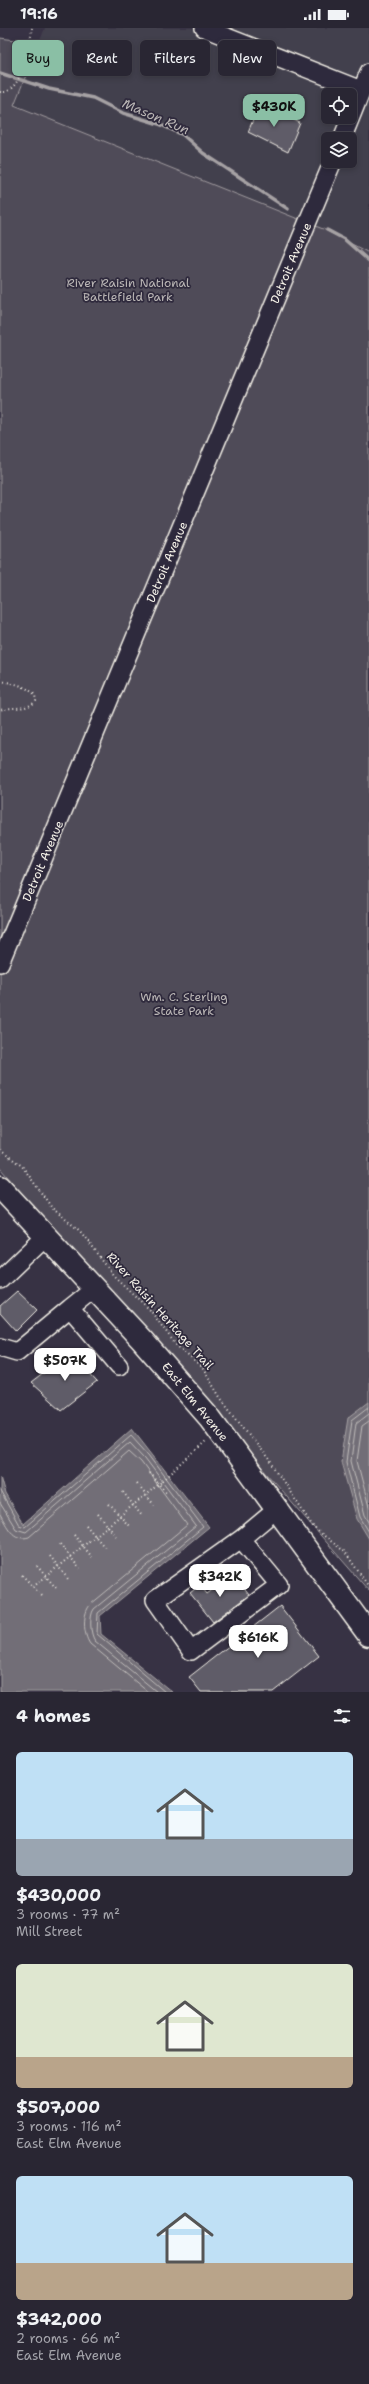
<!DOCTYPE html>
<meta charset="utf-8">
<style>
body{margin:0;font-family:"Shantell Sans",sans-serif;background:#312e3b;color:#f1f3f6;height:100vh;display:flex;flex-direction:column;font-size:15px;white-space:nowrap}
*{box-sizing:border-box;margin:0}
p{font-size:13px;color:#a5a5ac}
.icon{flex:none;width:22px;height:22px;fill:none;stroke:currentColor;stroke-width:2;stroke-linecap:round;stroke-linejoin:round}
.map{position:relative;height:1664px;overflow:hidden}
.details{display:flex;flex-direction:column;background:#292633;flex:1}
.details>*{flex:none}
.guide{position:absolute;left:12px;top:12px;width:345px;height:36px;display:flex;gap:8px}
.tools{position:absolute;left:321px;top:60px;display:grid;gap:8px}
.tools a{display:grid;place-items:center;width:36px;height:36px;border-radius:6px;background:#292633;box-shadow:0 2px 6px #0003,0 0 0 1px #45434e;font-size:20px}
.price{position:absolute;translate:-50% -34px;padding:0 9px;border-radius:8px;background:#fff;color:#222;font-size:13px;line-height:26px;filter:drop-shadow(0 1px 2px #0008)}
.price::after{content:'';position:absolute;left:50%;top:24px;width:12px;height:9px;margin-left:-6px;background:inherit;clip-path:polygon(0 0,100% 0,50% 100%)}
.price.on{background:#8abfa5;color:#111}
ul{padding:0;list-style:none}
li{display:grid;align-content:center;gap:8px;height:212px;padding:0 16px}
li span{display:grid;place-items:center;height:124px;border-radius:6px;color:#555}
li>.icon{margin-inline-start:auto}
span .icon{width:72px;height:72px;fill:#fffc;stroke-width:1}
li b{font-size:17px}
h2{display:flex;justify-content:space-between;align-items:center;height:48px;padding:0 16px;font-size:17px}
.pill{padding:0 14px;border-radius:6px;background:#292633;box-shadow:0 2px 6px #0003,0 0 0 1px #45434e;font-size:14px;line-height:36px}
.pill.on{background:#8abfa5;color:#111}
.status{display:flex;justify-content:space-between;align-items:center;height:28px;padding:0 20px;background:#292633;direction:ltr}
.status svg{height:11px;fill:currentColor}
.map>svg:first-child{display:block}
.built{fill:#433f4e;fill-rule:evenodd}
.green{fill:#504b59;stroke:#a29ea0}
.water{fill:#726e77;stroke:#a6a2a4}
.lines{fill:none;stroke-linecap:round;stroke-linejoin:round}
.shore{stroke:#c0bdbb;stroke-width:1}
.stream{stroke:#a6a2a4;stroke-width:3.5}
.building{fill:#5f5c67;stroke:#f4f1e8}
.minor-casing{stroke:#f4f1e8;stroke-width:20}
.major-casing{stroke:#f4f1e8;stroke-width:25}
.path{stroke:#f4f1e8;stroke-width:2;stroke-dasharray:1 3;stroke-linecap:butt}
.minor{stroke:#2f2a3d;stroke-width:17}
.major{stroke:#2f2a3d;stroke-width:22}
.labels{text-anchor:middle;stroke-width:3.5;stroke-linejoin:round;paint-order:stroke}
.street-label{font-size:12px;fill:#f4f1e8;stroke:#2f2a3d}
.park-label{font-size:12px;fill:#bbb7b6;stroke:#2f2a3d}
.water-label{font-size:13px;font-style:italic;fill:#bab6b5;stroke:#2f2a3d}
</style>
<div class="status"><b>19:16</b><svg viewBox="0 0 49 12"><path d="M0 12V9h3v3zM5 12V6h3v6zM10 12V3h3v9zM15 12V0h3v12zM26 1h20v11H26zM47 4h2v5h-2z"/></svg></div>
<div class="map">
<svg width="369" height="1664" viewBox="0 0 369 1664">
<rect width="100%" height="100%" fill="#373244"/>
<filter id="ink" filterUnits="userSpaceOnUse"><feTurbulence type="fractalNoise" baseFrequency=".025" numOctaves="2"/><feDisplacementMap in="SourceGraphic" scale="8" xChannelSelector="R" yChannelSelector="G"/><feConvolveMatrix kernelMatrix="1 2 1 2 8 2 1 2 1" color-interpolation-filters="sRGB"/></filter>
<g filter="url(#ink)">
<path class="built" d="M45 0H369V225L323 201 14 77ZM328 67H350V89H328ZM328 111H350V133H328Z"/>
<path class="green" d="M0 10 39 15 14 77 323 201 369 225V1563L0 1140Z"/>
<path class="water" d="M369 1374V1511L357 1491 341 1434 348 1390Z
M132 1400 209 1499 100 1588 101 1606 172 1664H0V1448L5 1466 23 1496Z"/>
<g class="lines">
<path class="shore" d="M369 1379 352 1392 346 1434 360 1489 369 1504
M369 1385 356 1395 351 1433 365 1487 369 1494
M369 1393 362 1398 357 1433 369 1479
M0 1463 19 1497 25 1499 131 1407 149 1427 203 1499 98 1585 97 1606 165 1664
M0 1475 16 1501 26 1504 130 1414 145 1430 196 1498 94 1581C89 1588 90 1606 95 1613L157 1664
M0 1486C7 1498 13 1514 29 1509L129 1423 141 1434 187 1497 91 1576C82 1585 83 1606 90 1616L148 1664"/>
<path class="stream" d="M0 45 49 61 93 70 123 85 159 96 183 107 203 125 288 181
M327 202 344 211 369 233"/>
</g>
<path class="building" d="M260 75 300 95 288 124 248 104Z
M17 1263 37 1282 16 1303 0 1285V1278Z
M70 1325 97 1354 61 1382 31 1355Z
M233 1546 249 1567 213 1594 190 1565 200 1557 207 1566Z
M280 1578 319 1628 273 1664H201L189 1649Z"/>
<g class="lines">
<g class="minor-casing">
<path id="minor" d="M204 0 361 62
M342 111 369 44
M0 935 333 133
M0 1252 46 1208
M95 1260 70 1280 119 1338
M0 1319 17 1324 70 1280
M241 1511 155 1572 191 1623 279 1557 241 1511 277 1481"/>
</g>
<g class="major-casing">
<path id="major" d="M0 1159 142 1312 210 1390 369 1607"/>
</g>
<path class="path" d="M0 64C22 67 30 16 32 0
M0 653C13 655 25 657 35 667L36 673C27 683 12 678 0 682
M0 1122 22 1138 52 1180 80 1203 114 1248 150 1282 176 1317 203 1341 220 1369 271 1435 314 1500 345 1524 369 1559
M149 1445 167 1465
M136 1455 155 1478
M123 1464 142 1488
M109 1476 130 1499
M98 1486 116 1508
M86 1497 106 1521
M74 1507 92 1529
M60 1516 80 1541
M50 1528 68 1551
M37 1538 56 1560
M22 1547 43 1569
M33 1559 159 1456 207 1413"/>
<use href="#minor" class="minor"/>
<use href="#major" class="major"/>
</g>
</g>
<g class="labels">
<g class="street-label">
<text transform="translate(291 235) rotate(-67)" y="4">Detroit Avenue</text>
<text transform="translate(167 534) rotate(-67)" y="4">Detroit Avenue</text>
<text transform="translate(43 833) rotate(-67)" y="4">Detroit Avenue</text>
<text transform="translate(160 1283) rotate(48)" y="4">River Raisin Heritage Trail</text>
<text transform="translate(195 1374) rotate(51)" y="4">East Elm Avenue</text>
</g>
<g class="park-label">
<text x="128" y="259">River Raisin National<tspan x="128" dy="14">Battlefield Park</tspan></text>
<text x="184" y="973">Wm. C. Sterling<tspan x="184" dy="14">State Park</tspan></text>
</g>
<g class="water-label">
<text transform="translate(156 88) rotate(23)" y="5">Mason Run</text>
</g>
</g>
</svg>
<div class="tools">
<a><svg class="icon" aria-label="locate" viewBox="0 0 24 24"><circle cx="12" cy="12" r="6"/><path d="M12 2v4M12 18v4M2 12h4M18 12h4"/></svg></a>
<a><svg class="icon" aria-label="layers" viewBox="0 0 24 24"><path d="M12 4l9 5-9 5-9-5zM3 14l9 5 9-5"/></svg></a>
</div>
<b class="price on" style="left:274px;top:100px">$430K</b>
<b class="price" style="left:65px;top:1354px">$507K</b>
<b class="price" style="left:220px;top:1570px">$342K</b>
<b class="price" style="left:258px;top:1631px">$616K</b>
<div class="guide">
<a class="pill on">Buy</a>
<a class="pill">Rent</a>
<a class="pill">Filters</a>
<a class="pill">New</a>
</div>
</div>
<section class="details">
<h2>4 homes<svg class="icon" aria-label="filters" viewBox="0 0 24 24"><path d="M4 7h16M4 17h16"/><circle cx="9" cy="7" r="2"/><circle cx="15" cy="17" r="2"/></svg></h2>
<ul>
<li><span style="background:linear-gradient(#bfe0f5 70%,#9aa5b1 0)"><svg class="icon" aria-label="home" viewBox="0 0 24 24"><path d="M3 11l9-7 9 7M6 9v11h12V9"/></svg></span><div><b>$430,000</b><p>3 rooms · 77 m²</p><p>Mill Street</p></div></li>
<li><span style="background:linear-gradient(#dfe7d0 75%,#b9a48a 0)"><svg class="icon" aria-label="home" viewBox="0 0 24 24"><path d="M3 11l9-7 9 7M6 9v11h12V9"/></svg></span><div><b>$507,000</b><p>3 rooms · 116 m²</p><p>East Elm Avenue</p></div></li>
<li><span style="background:linear-gradient(#bfe0f5 70%,#b9a48a 0)"><svg class="icon" aria-label="home" viewBox="0 0 24 24"><path d="M3 11l9-7 9 7M6 9v11h12V9"/></svg></span><div><b>$342,000</b><p>2 rooms · 66 m²</p><p>East Elm Avenue</p></div></li>
</ul>
</section>
